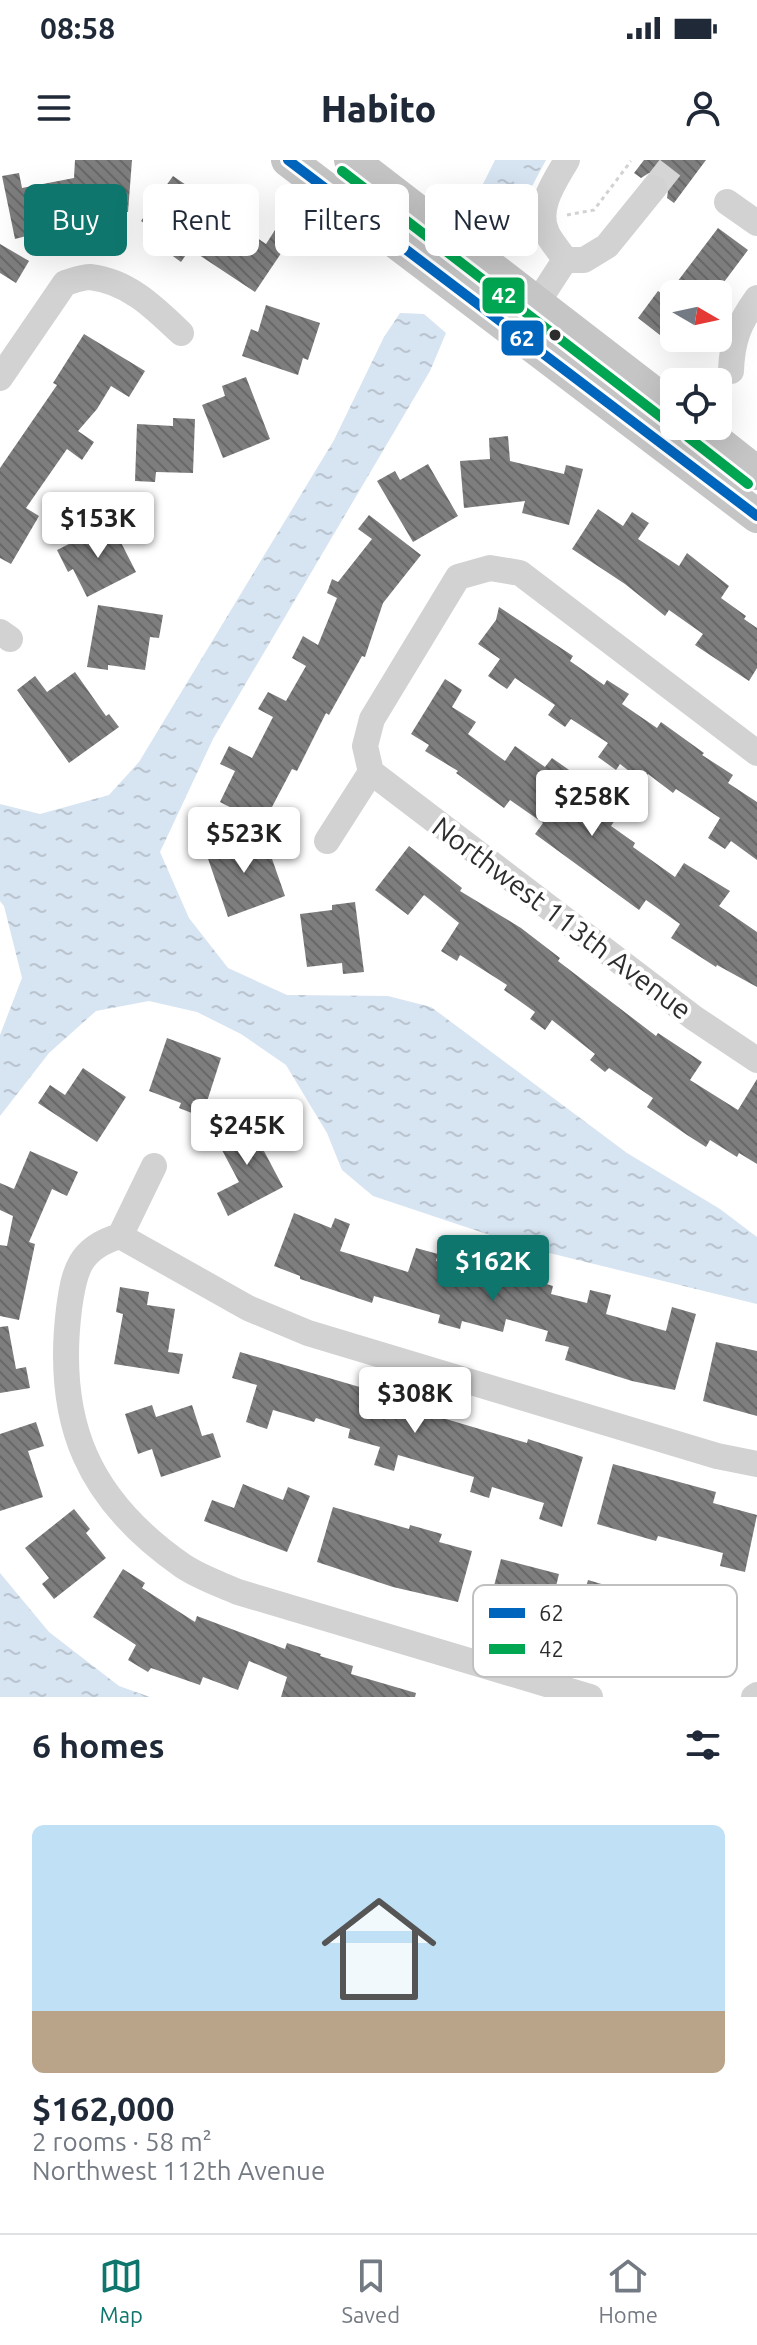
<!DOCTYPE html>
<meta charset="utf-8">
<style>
body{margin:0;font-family:Ubuntu,sans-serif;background:#f2f2f3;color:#1f2937;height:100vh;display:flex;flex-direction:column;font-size:30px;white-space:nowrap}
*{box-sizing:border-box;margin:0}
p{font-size:26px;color:#747a83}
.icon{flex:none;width:44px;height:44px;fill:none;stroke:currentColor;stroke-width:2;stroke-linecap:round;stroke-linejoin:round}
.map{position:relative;height:1537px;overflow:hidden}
.side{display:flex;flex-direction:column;background:#fff;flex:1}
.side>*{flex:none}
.top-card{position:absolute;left:24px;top:24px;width:710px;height:72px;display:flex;gap:16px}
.needle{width:52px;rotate:99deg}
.buttons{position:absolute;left:660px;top:120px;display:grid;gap:16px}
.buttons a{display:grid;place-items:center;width:72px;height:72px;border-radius:12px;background:#fff;box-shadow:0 8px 32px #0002;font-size:40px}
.price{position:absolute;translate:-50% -68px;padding:0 18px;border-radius:8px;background:#fff;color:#222;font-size:26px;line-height:52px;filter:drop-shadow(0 2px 4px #0008)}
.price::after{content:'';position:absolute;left:50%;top:48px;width:24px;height:18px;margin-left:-12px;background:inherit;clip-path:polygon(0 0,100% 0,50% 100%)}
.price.active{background:#0f766e;color:#fff}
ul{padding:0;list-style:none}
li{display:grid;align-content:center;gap:16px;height:424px;padding:0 32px}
li span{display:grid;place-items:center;height:248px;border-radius:12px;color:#555}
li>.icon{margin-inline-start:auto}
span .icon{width:144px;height:144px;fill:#fffc;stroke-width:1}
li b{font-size:34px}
h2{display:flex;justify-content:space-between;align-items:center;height:96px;padding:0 32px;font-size:34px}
.chip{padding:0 28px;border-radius:12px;background:#fff;box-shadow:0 8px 32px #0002;font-size:28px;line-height:72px}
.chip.active{background:#0f766e;color:#fff}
.status{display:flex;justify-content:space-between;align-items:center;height:56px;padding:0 40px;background:#fff;direction:ltr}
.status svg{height:22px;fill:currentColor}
header{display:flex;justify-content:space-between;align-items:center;height:104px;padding:0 32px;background:#fff;font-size:36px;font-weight:800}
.dock{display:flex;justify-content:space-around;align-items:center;height:112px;border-top:2px solid #e0e1e3;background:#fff;font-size:22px;color:#747a83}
.dock a{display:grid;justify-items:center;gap:4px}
.dock .active{color:#0f766e}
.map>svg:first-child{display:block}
.water{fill:url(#water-ripples)}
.building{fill:url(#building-back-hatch)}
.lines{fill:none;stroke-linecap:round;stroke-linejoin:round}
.minor-tunnel{stroke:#d5d5d5;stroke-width:26;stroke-dasharray:26 13;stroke-linecap:butt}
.path{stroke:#d2d2d2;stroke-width:3;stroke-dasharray:4 4;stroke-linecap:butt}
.minor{stroke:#d2d2d2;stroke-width:26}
.major{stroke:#c5c5c5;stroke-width:34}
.bus-1-casing{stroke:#fff;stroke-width:16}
.bus-2-casing{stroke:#fff;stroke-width:16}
.bus-1{stroke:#0065bd;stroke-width:10}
.bus-2{stroke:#00a651;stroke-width:10}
.bus-dot{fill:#2d2d2d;stroke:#fff;stroke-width:3}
.labels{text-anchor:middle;stroke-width:8;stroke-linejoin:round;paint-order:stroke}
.street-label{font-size:28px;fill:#2d2d2d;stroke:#fff}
.key{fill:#fff;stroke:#c0c0c0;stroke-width:2}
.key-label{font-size:22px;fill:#2d2d2d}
.line-badge{stroke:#fff;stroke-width:3}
.badge-label{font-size:22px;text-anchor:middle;font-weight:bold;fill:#fff}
</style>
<div class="status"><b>08:58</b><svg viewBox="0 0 49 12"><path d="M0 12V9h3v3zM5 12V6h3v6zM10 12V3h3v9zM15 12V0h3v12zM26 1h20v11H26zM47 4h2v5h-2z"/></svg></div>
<header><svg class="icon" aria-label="menu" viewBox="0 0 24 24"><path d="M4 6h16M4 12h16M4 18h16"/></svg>Habito<svg class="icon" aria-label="person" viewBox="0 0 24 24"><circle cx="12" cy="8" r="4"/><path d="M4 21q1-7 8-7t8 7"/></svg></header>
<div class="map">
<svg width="757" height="1537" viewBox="0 0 757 1537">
<defs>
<pattern id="water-ripples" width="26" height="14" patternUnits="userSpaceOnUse" patternTransform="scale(2)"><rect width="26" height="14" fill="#d7e4f1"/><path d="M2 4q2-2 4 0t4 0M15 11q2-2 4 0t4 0" fill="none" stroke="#b9c4cf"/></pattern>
<pattern id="building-back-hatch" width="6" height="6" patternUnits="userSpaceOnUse" patternTransform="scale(2)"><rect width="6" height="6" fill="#7e7e7e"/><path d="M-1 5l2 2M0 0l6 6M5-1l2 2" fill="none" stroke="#686868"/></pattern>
</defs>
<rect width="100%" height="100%" fill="#fff"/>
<path class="water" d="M495 0H546L514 60 478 34Z
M400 153 424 154 446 173 430 211 213 579 160 692 189 758 228 808 287 835 388 836 431 847 627 993 720 1049 757 1077V1144L529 1088 373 1036 342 1010 327 973 286 905 241 874 197 852 149 841 96 851 49 893 0 956V875L22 818 4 746 0 741V644L40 654 109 635 139 602 334 280 384 177Z
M0 1413 49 1472 119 1526 150 1537H0Z"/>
<path class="building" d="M75 0H132L128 52 108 51V45L63 41 68 65 15 79 2 16 19 13 22 28 74 18Z
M644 0H706L674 43 667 38 669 23 663 15 649 13 641 18 634 13Z
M173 16 189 27 179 40 231 76 238 65 266 84 275 70 290 80 255 132 190 89 181 102 159 86 165 78 141 61Z
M718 68 748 90 715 134H668Z
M0 84 29 101 16 123 0 113Z
M658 131 674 143V186L638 158Z
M266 145 320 163 308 200 303 198 298 215 242 196 251 169 258 172Z
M84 174 145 211 129 237 111 226 97 249 78 271 94 282 82 300 67 289 26 348 39 356 11 404 0 398V308L57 225 53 223Z
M246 217 270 279 223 298 202 245 225 236 222 226Z
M173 258 195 259 193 313 156 312 155 322 135 321 137 264 173 266Z
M508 276 510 301 564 314 566 305 583 309 569 365 522 353 525 341 464 348 460 301 490 299 489 278Z
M428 304 458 356 413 382 377 321 395 311 400 320Z
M598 349 623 366 632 352 649 363 638 379 679 406 687 393 729 426 721 438 746 456 744 459 757 468V508L749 521 695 485 703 474 669 450 665 456 625 424 572 389Z
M369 355 421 395 383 443 365 497 362 496 329 555 326 553 297 611 292 609 263 664 220 642 235 611 220 604 229 586 252 598 273 557 258 549 268 532 286 541 306 506 292 498 303 476 318 485 337 438 327 433 332 419 338 422 372 379 358 369Z
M111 363 136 412 87 437 73 409 68 412 57 390Z
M98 445 163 455 159 478 150 477 145 510 108 505V510L87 507Z
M499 447 573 496 570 501 604 525 607 520 629 534 622 544 657 568 661 562 704 593 702 595 733 615 728 623 757 642V700L731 681 725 689 708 678 720 658 676 629 673 633 648 614 643 622 620 604 616 610 598 597 608 583 571 559 565 567 548 555 555 545 515 518 507 529 488 516 500 499 478 484 496 460Z
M75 512 106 556 109 554 119 567 69 603 17 530 35 516 47 532Z
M445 519 462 530 452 547 476 562 468 574 505 601 515 586 545 607 552 598 572 612 563 625 598 649 601 646 617 657 611 666 635 683 633 687 675 717 684 703 730 731 719 746 757 772V827L717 805 716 807 671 778 680 764 646 740 639 750 535 674 543 663 510 640 504 648 456 613 458 611 425 591 429 585 411 574Z
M264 676 285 736 228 757 203 684 220 678 224 690Z
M409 686 462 728 460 731 521 768 560 798 558 801 656 876 658 873 702 902 690 920 738 950 757 919V1004L739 993 737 997 710 980 706 987 687 975 647 947 653 938 609 908 605 912 590 900 595 894 552 860 545 870 530 859 535 852 504 830 507 825 460 795 457 801 441 791 459 763 424 735 408 755 375 730Z
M355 742 364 812 343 814 342 803 307 807 300 754 332 750V745Z
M167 878 221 898 202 957 179 948 181 943 149 931Z
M83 908 126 937 97 982 38 943 50 925 65 935Z
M257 955 265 971 256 976 283 1027 228 1056 217 1033 239 1022 215 977Z
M30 991 78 1012 67 1036 52 1029 29 1082 35 1084 19 1160 0 1156V1085L7 1086 13 1056 0 1050V1023L14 1029Z
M294 1053 331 1068 335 1058 350 1064 340 1091 408 1112 416 1088 438 1094 436 1101 490 1116 495 1095 521 1102 518 1116 553 1126 551 1134 587 1143 590 1130 611 1135 606 1154 666 1171 672 1147 696 1154 675 1230 632 1221 565 1200 569 1187 545 1181 548 1171 506 1159 503 1172 462 1161 460 1169 438 1163 440 1155 374 1136 372 1143 300 1119V1116L274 1106Z
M120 1127 149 1132 147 1145 175 1149 168 1192 183 1194 179 1214 114 1204 123 1154 116 1152Z
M8 1166 16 1209 26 1207 30 1228 0 1233V1167Z
M716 1182 757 1191V1256L703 1241Z
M240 1192 380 1233 379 1235 413 1245 412 1249 527 1283 528 1279 583 1297 562 1367 539 1359 544 1343 492 1327 489 1338 470 1332 474 1317 398 1295 394 1311 374 1305 380 1287 348 1278 350 1269 316 1258 314 1262 273 1250 267 1269 246 1262 257 1225 232 1218Z
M152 1245 156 1257 192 1245 202 1276 213 1273 221 1297 161 1317 152 1289 138 1294 125 1254Z
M36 1262 44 1286 28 1291 43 1337 0 1351V1274Z
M613 1304 716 1332 713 1343 757 1355 745 1412 720 1406 723 1393 658 1376 656 1381 597 1364Z
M243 1324 283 1340 288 1327 310 1336 287 1392 204 1361 212 1340 234 1348Z
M333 1347 409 1369 410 1365 442 1374 439 1382 472 1391 458 1442 393 1427 317 1402Z
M74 1349 90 1369 86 1373 106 1398 54 1439 42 1424 49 1418 25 1388Z
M501 1399 559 1414 545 1471 487 1453Z
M123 1409 145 1423 142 1428 195 1462 197 1456 285 1489 287 1483 321 1494 320 1496 353 1506 351 1514 416 1533 415 1537H281L287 1517 249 1501 238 1530 203 1517 200 1525 151 1508 148 1512 128 1500 136 1485 93 1457Z
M588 1420 642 1436 625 1494 571 1477Z"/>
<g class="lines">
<path class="minor-tunnel" d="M654 28 676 0"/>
<path class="path" d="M567 55 594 50 631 1"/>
<path class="minor" d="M727 42 757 63
M565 100H584L607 86 654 28
M565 100C560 91 551 82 547 73 535 48 555 21 567 0
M528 157 565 100
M731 211C732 180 739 163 757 138
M0 218 65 123C72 121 82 117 90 117 128 121 155 148 181 173
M0 472 10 479
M371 612 694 858 757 900
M327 681 371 612 365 586 372 559 458 417 490 408 520 413 757 593
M154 1006 120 1076C79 1088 74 1111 69 1149 55 1263 88 1340 183 1406 199 1417 220 1424 238 1432L590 1537
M120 1076 248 1148 308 1173 717 1296 757 1304
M754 1537 757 1535"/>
<path class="major" d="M288 0 757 356
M351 0 674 249
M697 266 757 313"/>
<g class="bus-1-casing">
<path id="bus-1" d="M288 0 757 356"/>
</g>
<g class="bus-2-casing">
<path id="bus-2" d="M342 11 665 260
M688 277 748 324"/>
</g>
<use href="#bus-1" class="bus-1"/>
<use href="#bus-2" class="bus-2"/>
</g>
<circle class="bus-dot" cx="555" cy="175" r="7"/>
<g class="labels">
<g class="street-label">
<text transform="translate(562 758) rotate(37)" y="10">Northwest 113th Avenue</text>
</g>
</g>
<rect x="473" y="1425" width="264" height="92" rx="12" class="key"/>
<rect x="489" y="1448" width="36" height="10" fill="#0065bd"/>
<rect x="489" y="1484" width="36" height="10" fill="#00a651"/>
<g class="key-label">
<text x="539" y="1461">62</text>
<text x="539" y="1497">42</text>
</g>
<g class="line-badge">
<rect x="481" y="116" width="45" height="39" rx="8" fill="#00a651"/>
<rect x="500" y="159" width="45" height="38" rx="8" fill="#0065bd"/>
</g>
<g class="badge-label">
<text x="504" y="143">42</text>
<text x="522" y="186">62</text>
</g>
</svg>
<div class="buttons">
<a><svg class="needle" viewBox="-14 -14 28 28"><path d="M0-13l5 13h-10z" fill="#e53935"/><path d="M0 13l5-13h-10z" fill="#747a83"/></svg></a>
<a><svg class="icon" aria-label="locate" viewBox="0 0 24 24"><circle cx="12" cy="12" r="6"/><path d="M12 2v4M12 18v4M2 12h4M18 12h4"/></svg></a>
</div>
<b class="price" style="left:98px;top:400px">$153K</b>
<b class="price" style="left:592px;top:678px">$258K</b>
<b class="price" style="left:244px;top:715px">$523K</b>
<b class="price" style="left:247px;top:1007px">$245K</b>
<b class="price active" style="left:493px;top:1143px">$162K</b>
<b class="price" style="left:415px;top:1275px">$308K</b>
<div class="top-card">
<a class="chip active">Buy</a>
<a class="chip">Rent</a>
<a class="chip">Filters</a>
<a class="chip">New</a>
</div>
</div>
<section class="side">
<h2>6 homes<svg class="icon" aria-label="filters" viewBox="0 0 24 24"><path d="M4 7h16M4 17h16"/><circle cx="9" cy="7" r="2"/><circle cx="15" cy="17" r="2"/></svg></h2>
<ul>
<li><span style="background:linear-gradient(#bfe0f5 75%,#b9a48a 0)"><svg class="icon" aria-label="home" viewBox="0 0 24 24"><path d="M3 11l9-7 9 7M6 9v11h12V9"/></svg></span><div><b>$162,000</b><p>2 rooms · 58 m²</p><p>Northwest 112th Avenue</p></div></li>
</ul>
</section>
<nav class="dock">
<a class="active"><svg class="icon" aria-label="map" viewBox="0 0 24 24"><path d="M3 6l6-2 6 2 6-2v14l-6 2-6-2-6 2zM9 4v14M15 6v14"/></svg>Map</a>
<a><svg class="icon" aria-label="saved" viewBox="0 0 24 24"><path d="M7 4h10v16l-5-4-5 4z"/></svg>Saved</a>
<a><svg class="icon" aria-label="home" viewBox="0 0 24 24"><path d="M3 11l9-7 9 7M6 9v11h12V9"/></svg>Home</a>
</nav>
